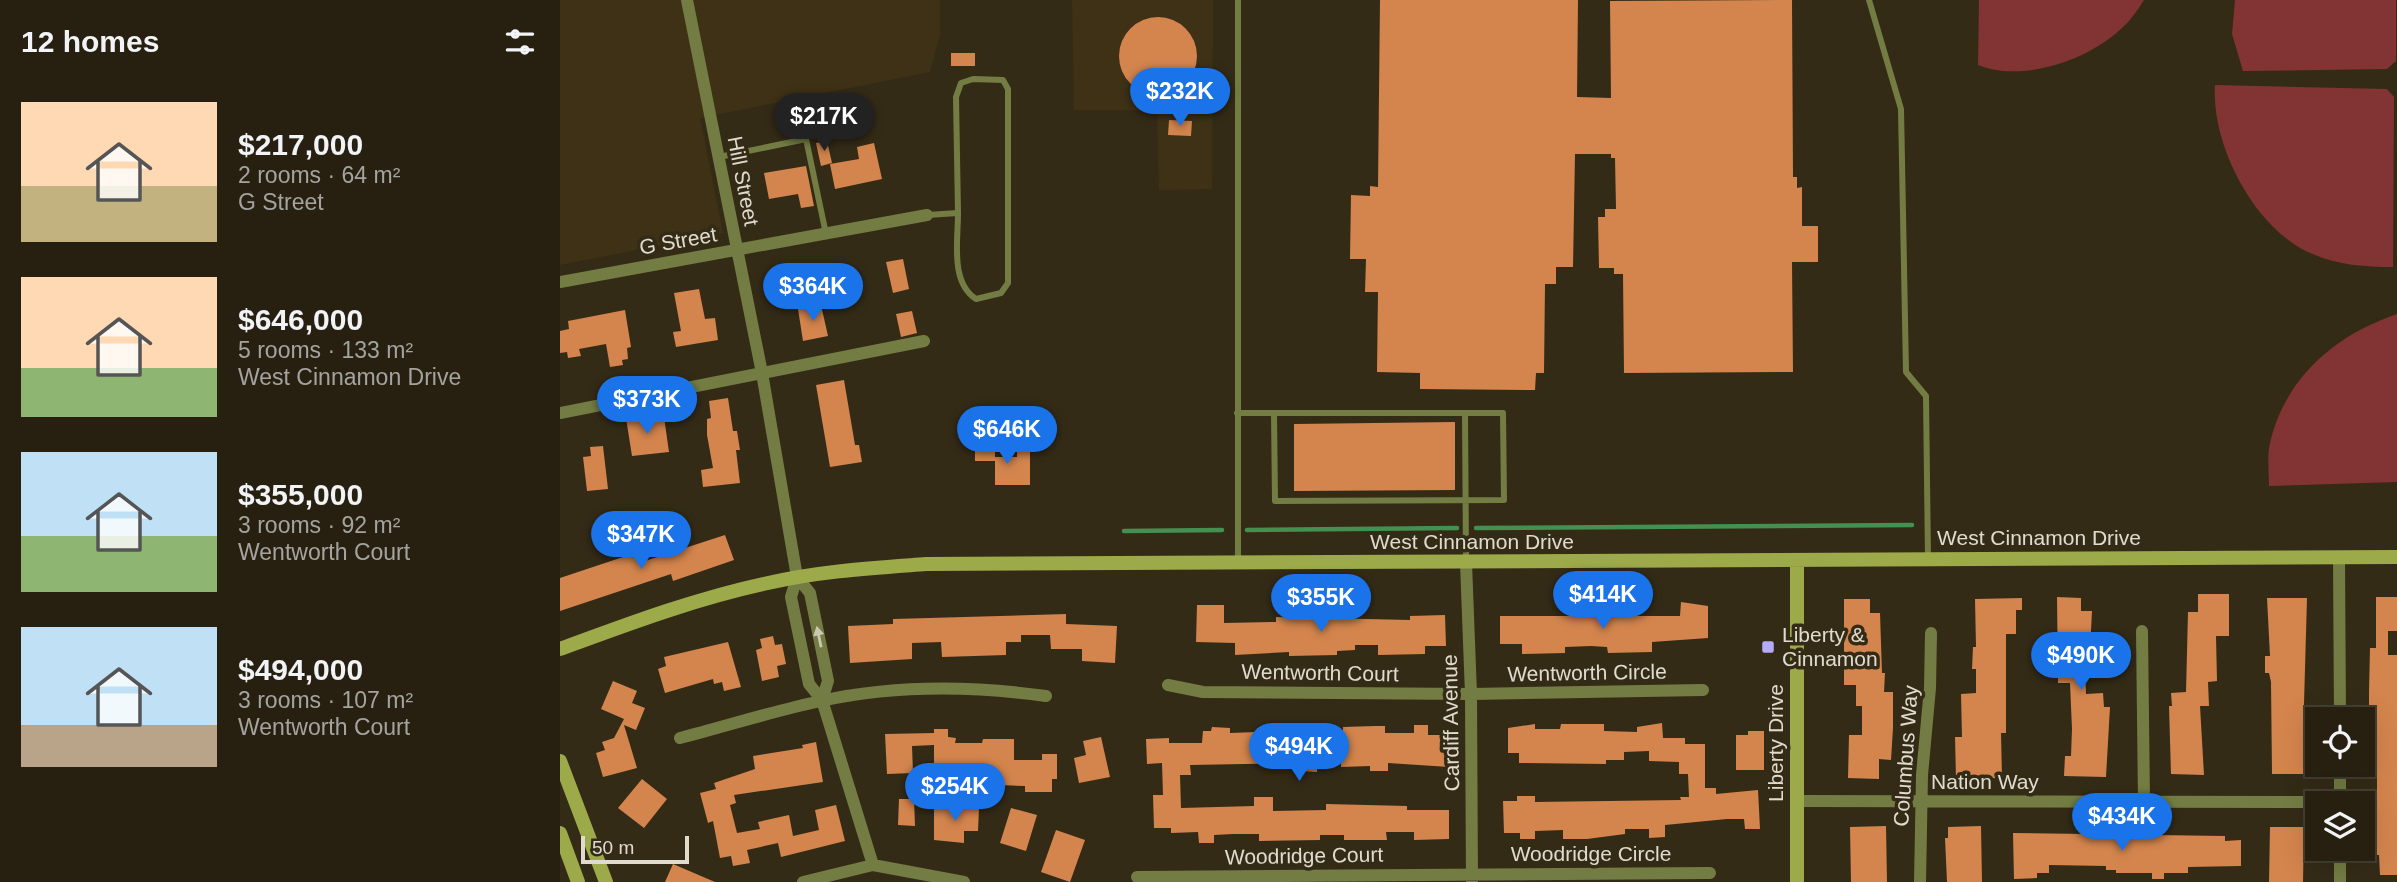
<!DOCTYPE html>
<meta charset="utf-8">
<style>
body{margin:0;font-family:Helvetica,sans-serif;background:#332d1f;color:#f1f3f6;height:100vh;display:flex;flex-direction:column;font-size:26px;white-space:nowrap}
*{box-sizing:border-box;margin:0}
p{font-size:23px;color:#a4a39f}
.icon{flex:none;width:38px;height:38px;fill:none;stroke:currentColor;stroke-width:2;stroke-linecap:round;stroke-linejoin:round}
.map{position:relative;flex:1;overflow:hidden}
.side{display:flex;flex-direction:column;background:#272011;width:560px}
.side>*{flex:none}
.buttons{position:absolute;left:1745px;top:707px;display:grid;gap:14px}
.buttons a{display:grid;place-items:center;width:70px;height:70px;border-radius:0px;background:#272011;box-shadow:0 7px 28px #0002,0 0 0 2px #433e31;font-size:35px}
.scale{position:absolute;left:21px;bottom:18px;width:108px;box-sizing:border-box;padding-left:7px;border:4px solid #e1dbce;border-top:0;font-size:19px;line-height:24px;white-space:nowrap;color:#e1dbce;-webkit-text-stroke:5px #342b17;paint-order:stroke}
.price{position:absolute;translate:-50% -60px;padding:0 16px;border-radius:24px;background:#1a73e8;color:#fff;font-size:23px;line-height:46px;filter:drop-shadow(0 2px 4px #0008)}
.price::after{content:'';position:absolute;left:50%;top:42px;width:21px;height:16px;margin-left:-10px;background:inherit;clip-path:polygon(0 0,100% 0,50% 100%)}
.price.current{background:#222;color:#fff}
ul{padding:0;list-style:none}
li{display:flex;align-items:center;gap:21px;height:175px;padding:0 21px}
li span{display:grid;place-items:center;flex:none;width:196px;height:140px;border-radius:0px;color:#555}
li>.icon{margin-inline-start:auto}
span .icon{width:84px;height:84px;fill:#fffc;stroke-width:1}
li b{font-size:30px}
h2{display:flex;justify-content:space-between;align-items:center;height:84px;padding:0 21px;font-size:30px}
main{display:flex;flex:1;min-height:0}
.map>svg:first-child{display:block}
.built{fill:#3e3116}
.green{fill:#823333}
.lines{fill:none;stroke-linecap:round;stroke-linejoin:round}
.stream{stroke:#439051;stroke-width:4.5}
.building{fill:#d4854d}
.lane{stroke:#737d43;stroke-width:6}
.street{stroke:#737d43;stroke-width:12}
.secondary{stroke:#9caa49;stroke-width:14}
.oneway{fill:#cbc8b2}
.poi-dot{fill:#b5acf8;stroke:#342b17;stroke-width:2.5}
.labels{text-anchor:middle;stroke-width:7;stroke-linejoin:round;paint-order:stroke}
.street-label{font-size:21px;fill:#e1dbce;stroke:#342b17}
.poi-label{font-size:21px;fill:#e1dbce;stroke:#342b17;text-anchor:start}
</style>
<main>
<section class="side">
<h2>12 homes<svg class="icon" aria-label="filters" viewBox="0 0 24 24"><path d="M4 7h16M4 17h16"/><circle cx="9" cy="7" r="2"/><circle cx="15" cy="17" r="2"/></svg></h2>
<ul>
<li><span style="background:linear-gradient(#ffd9b3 60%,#c2b280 0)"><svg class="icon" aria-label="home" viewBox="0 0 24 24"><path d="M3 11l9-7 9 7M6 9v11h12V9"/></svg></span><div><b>$217,000</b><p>2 rooms · 64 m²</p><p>G Street</p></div></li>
<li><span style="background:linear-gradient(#ffd9b3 65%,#8fb573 0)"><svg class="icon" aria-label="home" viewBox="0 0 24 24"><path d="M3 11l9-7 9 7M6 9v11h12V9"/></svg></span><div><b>$646,000</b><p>5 rooms · 133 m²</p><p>West Cinnamon Drive</p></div></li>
<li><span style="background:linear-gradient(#bfe0f5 60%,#8fb573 0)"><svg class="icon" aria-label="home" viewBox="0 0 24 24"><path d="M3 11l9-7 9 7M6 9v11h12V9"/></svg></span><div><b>$355,000</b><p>3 rooms · 92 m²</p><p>Wentworth Court</p></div></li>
<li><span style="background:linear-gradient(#bfe0f5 70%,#b9a48a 0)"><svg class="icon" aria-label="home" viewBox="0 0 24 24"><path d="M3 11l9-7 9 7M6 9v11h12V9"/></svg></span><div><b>$494,000</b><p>3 rooms · 107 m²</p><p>Wentworth Court</p></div></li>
</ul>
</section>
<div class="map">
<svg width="1837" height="882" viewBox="0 0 1837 882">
<rect width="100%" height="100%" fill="#342b17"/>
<path class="built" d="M0 0H380V35L370 72 140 118 163 233 0 265Z
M512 0H653L652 189 599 190 597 110H514Z"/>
<path class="green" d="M1419 0H1584C1578 9 1572 19 1564 26 1530 60 1463 83 1418 65Z
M1675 0H1836V61L1827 69 1683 71 1672 34Z
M1655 85 1827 89 1834 97 1833 267C1804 267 1775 265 1748 252 1693 226 1651 144 1655 85Z
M1837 314V482L1709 486C1709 472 1707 456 1710 443 1725 378 1775 335 1837 314Z"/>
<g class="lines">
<path class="stream" d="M916 528 1352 525
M687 530 897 528
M564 531 662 530"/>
</g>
<path class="building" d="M820 0H1018L1017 97 1051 98 1050 1 1232 0 1233 177H1237V188L1242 187V226H1258V262H1232L1233 372 1064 373 1063 274H1054V268H1039L1038 217H1045V209H1056L1055 158H1051V154H1015L1013 267H996V284H985L984 373H976L975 390 860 389V373L817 372 818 292H805L806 259H790L791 195 810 196V186L818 187Z
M559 56a39 39 0 1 1 78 0a39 39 0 1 1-78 0Z
M391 53H415V66H391Z
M281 104 285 125 255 131 251 110Z
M609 120 632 121 631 136 608 135Z
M267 141 272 163 261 166 256 143Z
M314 143 322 179 275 189 270 164 299 159 297 147Z
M246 166 254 206 241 208 238 194 209 199 204 173Z
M343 259 349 289 333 293 326 262Z
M283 278 285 293 268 296 266 281Z
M139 289 145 319 155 318 158 340 116 347 113 332 121 331 114 293Z
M261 305 268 336 243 341 238 309Z
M65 310 71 347 67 348 68 359 62 360 63 365 50 367 46 344 19 349 21 356 8 358 7 352 0 353V331L9 329 8 321Z
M352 311 357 333 341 337 336 314Z
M284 380 295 445H299L302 462 270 467 256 385Z
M168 398 173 431H177L180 450H176L180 483 143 487 141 470 153 468 147 435V419L151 418 149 401Z
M85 415 86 420 104 417 109 452 72 456 66 418Z
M895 422V490L734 491V424Z
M43 446 48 489 27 491 23 457 31 456 30 447Z
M415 446H435V457H457V451H470V485H435V461H415Z
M165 535 174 560 113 581 111 574 0 611V578L81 551 85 561Z
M1638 594H1669V636H1656L1657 681 1648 682 1649 706H1640L1644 775 1611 774 1609 706H1612L1611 693 1626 692 1628 612H1638Z
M1497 597 1521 598V611H1532L1530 650H1534V669H1525L1526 694 1543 693 1544 707H1550L1546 777 1504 776 1505 756H1511L1512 729 1510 683H1498Z
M1816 597H1837V631H1828V655H1837V875H1820L1819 855H1813L1817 805V779H1813L1815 712H1809V693L1810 648H1816Z
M1462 598V610H1456V634H1446V733H1441L1442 778 1396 779 1395 737H1402L1401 694 1416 693V669H1412L1413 647H1416L1415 599Z
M1707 598H1747L1743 739H1747V774H1712L1711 682 1709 673H1705V656H1710Z
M1284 599H1310V613H1320L1322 673H1325L1324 692H1333V728L1331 760 1319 759V779L1288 778 1289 735H1302V706H1296V685H1284Z
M1121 602 1148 606V638L1092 642V652L1048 653 1047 647 1031 646 1005 647V653L962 654V644H940V616H1120Z
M637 605H664V623L716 622V617L850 620V616L885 615 886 646H865V654L818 655V645H795V650L777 651V655L729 656V652L675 655V643L636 642Z
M506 614V624L557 626 555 663 522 661V649H491L490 635H461V642H446V655L382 657 381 642 352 643V659L290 663 288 626 333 624V619Z
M213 636 215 645 222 644 226 664 217 666 219 677 202 681 196 650 202 648 200 639Z
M168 642 181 687 164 691 162 682 154 684 153 679 105 693 98 669 106 666 104 657Z
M53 681 77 691 72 703 85 708 76 730 64 725 77 768 43 777 36 753 45 750 42 742 54 738 64 719 41 709Z
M1102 723 1103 738H1125V744H1145V788H1156V794L1198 790 1200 829H1185L1184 819H1167L1105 825V837L1089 838V829H1065V834L1027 839H1003V830L975 831V839H960V833H944L943 801H957V796H975V802L1121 800 1120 797H1129L1128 774H1119V762L1089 761V751L1064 752V760H1046V764L959 763V753H948V728L975 724V729H1000L1001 724H1044V731L1077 732V727Z
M854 725H868V735H889V767L828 763V771H810V766L781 767V762L757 763V772L742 771V763L630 765 631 775H620L621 808 694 806V797H713V811L766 810V804L847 806V810H889V839L854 840V832H826L827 840H784V835H760V840L699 841V834H673L654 835V843H639L638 832 611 833V828H594L593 795H603L602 763 587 764 586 739 609 738V743H642L643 731H651L652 727 670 728V733L697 732V728L739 727V731L758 732V735L783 734V727L815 726H825V733H854Z
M374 729H388V737L396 738 395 743H422L423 739H454V760H482V754H497V779H492V792H465V786L439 785V777H422V765L374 764V745L352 746 353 773 327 774 325 734 374 733Z
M1188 731H1204V770H1176V735H1188Z
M541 737 550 777 519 783 514 758 526 755 523 741Z
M256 742 263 782 174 795 176 803 170 805 177 833 200 829 198 822 229 815 233 836 259 830 255 810 276 805 285 841 221 857 218 843 187 850 190 863 173 866 171 856 160 858 153 821 148 823 140 793 156 789 154 783 195 769 193 756 243 748 242 745Z
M82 779 107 799 84 828 58 808Z
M339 799H354L355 826 338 825Z
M374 807 419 808 418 831H404V843L374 840Z
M451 808 477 815 466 851 440 843Z
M1326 826 1327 882H1291L1290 827Z
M1421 826 1422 882H1387L1385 838H1388V827Z
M1710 827H1744L1743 882H1709Z
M496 830 525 840 510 882 481 872Z
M1453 833 1665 836V841L1681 840V866L1628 867V873H1604V879H1592V873H1556V870H1546V866L1489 865V873H1477V878L1454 879Z
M113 864 155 882H105Z"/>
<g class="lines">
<path class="lane" d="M1309 0 1341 109 1346 372 1366 396 1368 559
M159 157 246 139 266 234
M367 215 398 213 396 97 401 83 413 79 443 80 448 89V283L441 293 416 299C390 282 398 241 398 213
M677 413H905L906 561
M714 413 715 501 944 500 943 413H905
M678 562V0"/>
<path class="street" d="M127 0 202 373 237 577 231 597 249 684 262 700 313 865
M0 282 367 215
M0 413 364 341
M1779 557 1780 719
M906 563 911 694 912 882
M237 577 250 593 268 681 262 700
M1582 631 1584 802
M608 685 643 692 911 694 1143 690
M120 738C167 726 213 711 261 701 334 685 413 686 486 696
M1780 765V803
M1237 801 1780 802
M577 877 1150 873
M243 882 313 865 404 882
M1360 882 1362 775 1370 688 1371 633
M1780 882V849"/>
<path class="secondary" d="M0 649C68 624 137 598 208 583 260 571 313 568 366 564L1837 557
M0 761 46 882
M0 833 18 882
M1237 882V562"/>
</g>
<defs><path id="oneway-solid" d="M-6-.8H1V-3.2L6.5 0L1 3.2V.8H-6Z" transform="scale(1.75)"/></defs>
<use class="oneway" href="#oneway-solid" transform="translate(259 637) rotate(-102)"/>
<rect class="poi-dot" x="1201" y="640" width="14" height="14" rx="3.5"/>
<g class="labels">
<g class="street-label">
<text transform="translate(183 181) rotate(79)" y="7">Hill Street</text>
<text transform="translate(118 241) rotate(-10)" y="7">G Street</text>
<text x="1479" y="545">West Cinnamon Drive</text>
<text x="912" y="549">West Cinnamon Drive</text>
<text transform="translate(760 673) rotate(1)" y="7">Wentworth Court</text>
<text transform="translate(1027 673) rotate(-1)" y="7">Wentworth Circle</text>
<text transform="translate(891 723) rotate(-91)" y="7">Cardiff Avenue</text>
<text transform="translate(1216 743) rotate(-90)" y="7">Liberty Drive</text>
<text transform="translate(1346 756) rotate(-86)" y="7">Columbus Way</text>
<text x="1425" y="789">Nation Way</text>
<text x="1031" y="861">Woodridge Circle</text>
<text transform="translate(744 856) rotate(-1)" y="7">Woodridge Court</text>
</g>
<g class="poi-label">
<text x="1222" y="642">Liberty &amp;<tspan x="1222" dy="24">Cinnamon</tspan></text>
</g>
</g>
</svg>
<div class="buttons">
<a><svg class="icon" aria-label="locate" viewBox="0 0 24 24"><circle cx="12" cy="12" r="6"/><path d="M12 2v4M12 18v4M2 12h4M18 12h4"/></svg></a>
<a><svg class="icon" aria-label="layers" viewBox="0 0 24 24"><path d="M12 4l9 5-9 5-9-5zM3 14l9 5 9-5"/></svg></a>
</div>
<div class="scale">50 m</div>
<b class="price" style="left:620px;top:128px">$232K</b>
<b class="price current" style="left:264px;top:153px">$217K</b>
<b class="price" style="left:253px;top:323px">$364K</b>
<b class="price" style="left:87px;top:436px">$373K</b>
<b class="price" style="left:447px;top:466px">$646K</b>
<b class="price" style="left:81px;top:571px">$347K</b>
<b class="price" style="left:1043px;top:631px">$414K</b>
<b class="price" style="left:761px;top:634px">$355K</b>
<b class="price" style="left:1521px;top:692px">$490K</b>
<b class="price" style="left:739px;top:783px">$494K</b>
<b class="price" style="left:395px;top:823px">$254K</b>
<b class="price" style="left:1562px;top:853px">$434K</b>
</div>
</main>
